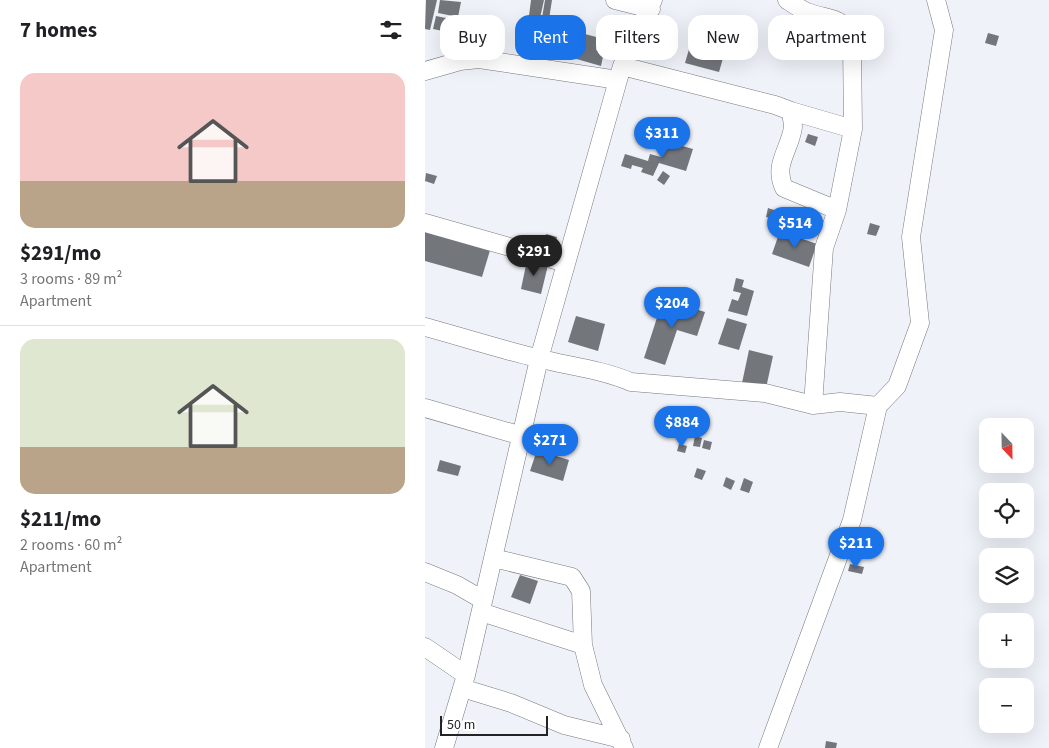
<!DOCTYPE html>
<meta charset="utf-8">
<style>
body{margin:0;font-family:"Source Sans 3",sans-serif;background:#f2f2f2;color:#202124;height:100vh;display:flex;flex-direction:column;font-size:19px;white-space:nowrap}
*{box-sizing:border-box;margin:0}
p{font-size:16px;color:#757577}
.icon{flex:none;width:28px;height:28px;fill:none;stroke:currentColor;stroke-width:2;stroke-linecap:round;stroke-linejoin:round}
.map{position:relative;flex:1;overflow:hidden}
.details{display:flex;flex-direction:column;background:#fff;width:425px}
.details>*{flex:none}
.guide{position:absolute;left:15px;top:15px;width:475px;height:45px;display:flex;gap:10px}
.needle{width:32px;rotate:158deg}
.buttons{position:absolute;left:554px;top:418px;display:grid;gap:10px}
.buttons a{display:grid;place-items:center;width:55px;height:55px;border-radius:10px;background:#fff;box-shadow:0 5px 20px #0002;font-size:25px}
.scale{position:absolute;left:15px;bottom:12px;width:108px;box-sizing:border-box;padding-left:5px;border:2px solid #222426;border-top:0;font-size:14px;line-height:18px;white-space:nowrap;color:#222426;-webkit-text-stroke:4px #fff;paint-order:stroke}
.price{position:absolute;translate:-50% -42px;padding:0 11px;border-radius:18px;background:#1a73e8;color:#fff;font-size:16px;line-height:32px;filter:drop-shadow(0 1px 2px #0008)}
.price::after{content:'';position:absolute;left:50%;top:30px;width:15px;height:11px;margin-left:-8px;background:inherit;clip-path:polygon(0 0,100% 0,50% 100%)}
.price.active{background:#222;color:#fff}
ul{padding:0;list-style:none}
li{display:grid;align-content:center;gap:10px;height:265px;padding:0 20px}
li+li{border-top:1px solid #e0e0e0}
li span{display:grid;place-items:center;height:155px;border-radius:15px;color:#555}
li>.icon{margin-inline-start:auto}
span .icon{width:90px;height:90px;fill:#fffc;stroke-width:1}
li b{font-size:21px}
h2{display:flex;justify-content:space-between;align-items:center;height:60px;padding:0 20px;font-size:21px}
.chip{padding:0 18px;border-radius:15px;background:#fff;box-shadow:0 5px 20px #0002;font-size:18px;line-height:45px}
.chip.active{background:#1a73e8;color:#fff}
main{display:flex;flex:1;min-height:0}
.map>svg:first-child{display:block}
.building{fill:#73767b}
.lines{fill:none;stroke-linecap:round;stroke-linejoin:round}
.minor-casing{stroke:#76797e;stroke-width:19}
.minor{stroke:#fff;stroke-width:18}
</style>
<main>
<section class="details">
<h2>7 homes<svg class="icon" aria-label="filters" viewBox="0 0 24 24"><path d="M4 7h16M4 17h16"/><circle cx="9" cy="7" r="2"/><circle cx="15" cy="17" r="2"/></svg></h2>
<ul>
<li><span style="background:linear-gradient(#f6c9c9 70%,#b9a48a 0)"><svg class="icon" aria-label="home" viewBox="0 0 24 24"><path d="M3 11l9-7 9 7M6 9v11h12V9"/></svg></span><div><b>$291/mo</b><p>3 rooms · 89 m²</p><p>Apartment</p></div></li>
<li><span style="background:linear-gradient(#dfe7d0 70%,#b9a48a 0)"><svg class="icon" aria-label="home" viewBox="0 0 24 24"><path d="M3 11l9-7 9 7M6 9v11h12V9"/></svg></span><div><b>$211/mo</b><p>2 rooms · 60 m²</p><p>Apartment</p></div></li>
</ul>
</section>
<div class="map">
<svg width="624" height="748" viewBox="0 0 624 748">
<rect width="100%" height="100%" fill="#eff2f9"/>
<path class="building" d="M1 0H12L5 30 0 29Z
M15 0 36 2 33 17 13 13Z
M106 0H119L115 18 104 16Z
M120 0H127L124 19 117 18Z
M11 16 31 20 28 33 8 29Z
M103 18 138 26 131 56 96 47Z
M141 29 175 38 171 50 179 52 176 66 134 54Z
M563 33 574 36 571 46 560 43Z
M267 39 301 48 294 72 260 63Z
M383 134 393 137 390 146 380 142Z
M240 141 268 149 261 171 234 163 228 176 216 172 218 168 207 165 206 169 196 166 200 154 223 161 225 154 236 157Z
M238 171 245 176 239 185 232 180Z
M1 173 12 176 9 184 0 181Z
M343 208 352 211 349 219 341 217Z
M445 223 455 226 451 236 442 234Z
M0 228 66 247 57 277 0 261Z
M355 231 392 244 384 267 347 254Z
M121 234 132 237 129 247 118 245Z
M102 260 123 265 116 294 96 289Z
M311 278 319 280 317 287 329 291 322 316 303 311 307 299 313 301 316 293 308 291Z
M238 299 280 312 272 336 252 330 240 365 219 358Z
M151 316 180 324 173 351 143 342Z
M302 318 322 324 314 350 293 344Z
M324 350 348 356 341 388 317 383Z
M252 408 268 412 265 422 249 418Z
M274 411 283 414 280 423 271 420Z
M270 436 277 438 275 447 268 446Z
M279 440 287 442 285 450 277 448Z
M254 444 262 446 260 453 252 451Z
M112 450 144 460 138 481 105 471Z
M15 460 36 466 33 476 12 471Z
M272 468 281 471 277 480 269 477Z
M301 477 310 481 306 490 298 486Z
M319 478 328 482 324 493 315 490Z
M425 564 439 567 437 574 423 571Z
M95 575 113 581 105 604 86 597Z
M401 741 412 743 411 748H400Z"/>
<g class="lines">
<g class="minor-casing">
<path id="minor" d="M190 0 226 9
M362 0C368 4 375 9 382 12 405 21 419 14 427 43L428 129 412 210 399 248 388 405 415 402 453 406
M197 66 350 105 366 111C366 116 368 122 368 127 365 150 348 164 359 188L412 210
M0 71 35 61 54 59 193 80
M366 111 428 129
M0 223 141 263
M0 327C37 337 74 349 112 358 143 366 175 369 206 382L340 393 388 405
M0 408 97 436
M68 558 147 577 156 591 158 645 168 685 199 748
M0 572 32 585 58 600
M56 612 158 645
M0 647 41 675
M37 688 86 703 139 725 196 739
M19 748 41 675 114 359 197 66 228 0
M343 748 427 520 453 406 472 386 495 323 486 237 519 30 511 0"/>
</g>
<use href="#minor" class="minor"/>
</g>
</svg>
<div class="buttons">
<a><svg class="needle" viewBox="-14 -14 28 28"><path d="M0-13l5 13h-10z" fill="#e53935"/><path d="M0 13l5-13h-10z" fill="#757577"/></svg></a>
<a><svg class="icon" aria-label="locate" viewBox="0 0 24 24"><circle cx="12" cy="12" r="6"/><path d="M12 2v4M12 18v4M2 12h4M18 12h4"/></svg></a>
<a><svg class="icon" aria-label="layers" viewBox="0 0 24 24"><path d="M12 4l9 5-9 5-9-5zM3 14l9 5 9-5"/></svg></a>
<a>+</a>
<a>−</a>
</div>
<div class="scale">50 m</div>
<b class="price" style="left:237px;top:159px">$311</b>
<b class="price" style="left:370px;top:249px">$514</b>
<b class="price active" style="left:109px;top:277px">$291</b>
<b class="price" style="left:247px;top:329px">$204</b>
<b class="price" style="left:257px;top:448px">$884</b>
<b class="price" style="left:125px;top:466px">$271</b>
<b class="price" style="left:431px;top:569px">$211</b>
<div class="guide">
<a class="chip">Buy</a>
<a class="chip active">Rent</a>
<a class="chip">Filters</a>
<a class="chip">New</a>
<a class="chip">Apartment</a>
</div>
</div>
</main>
